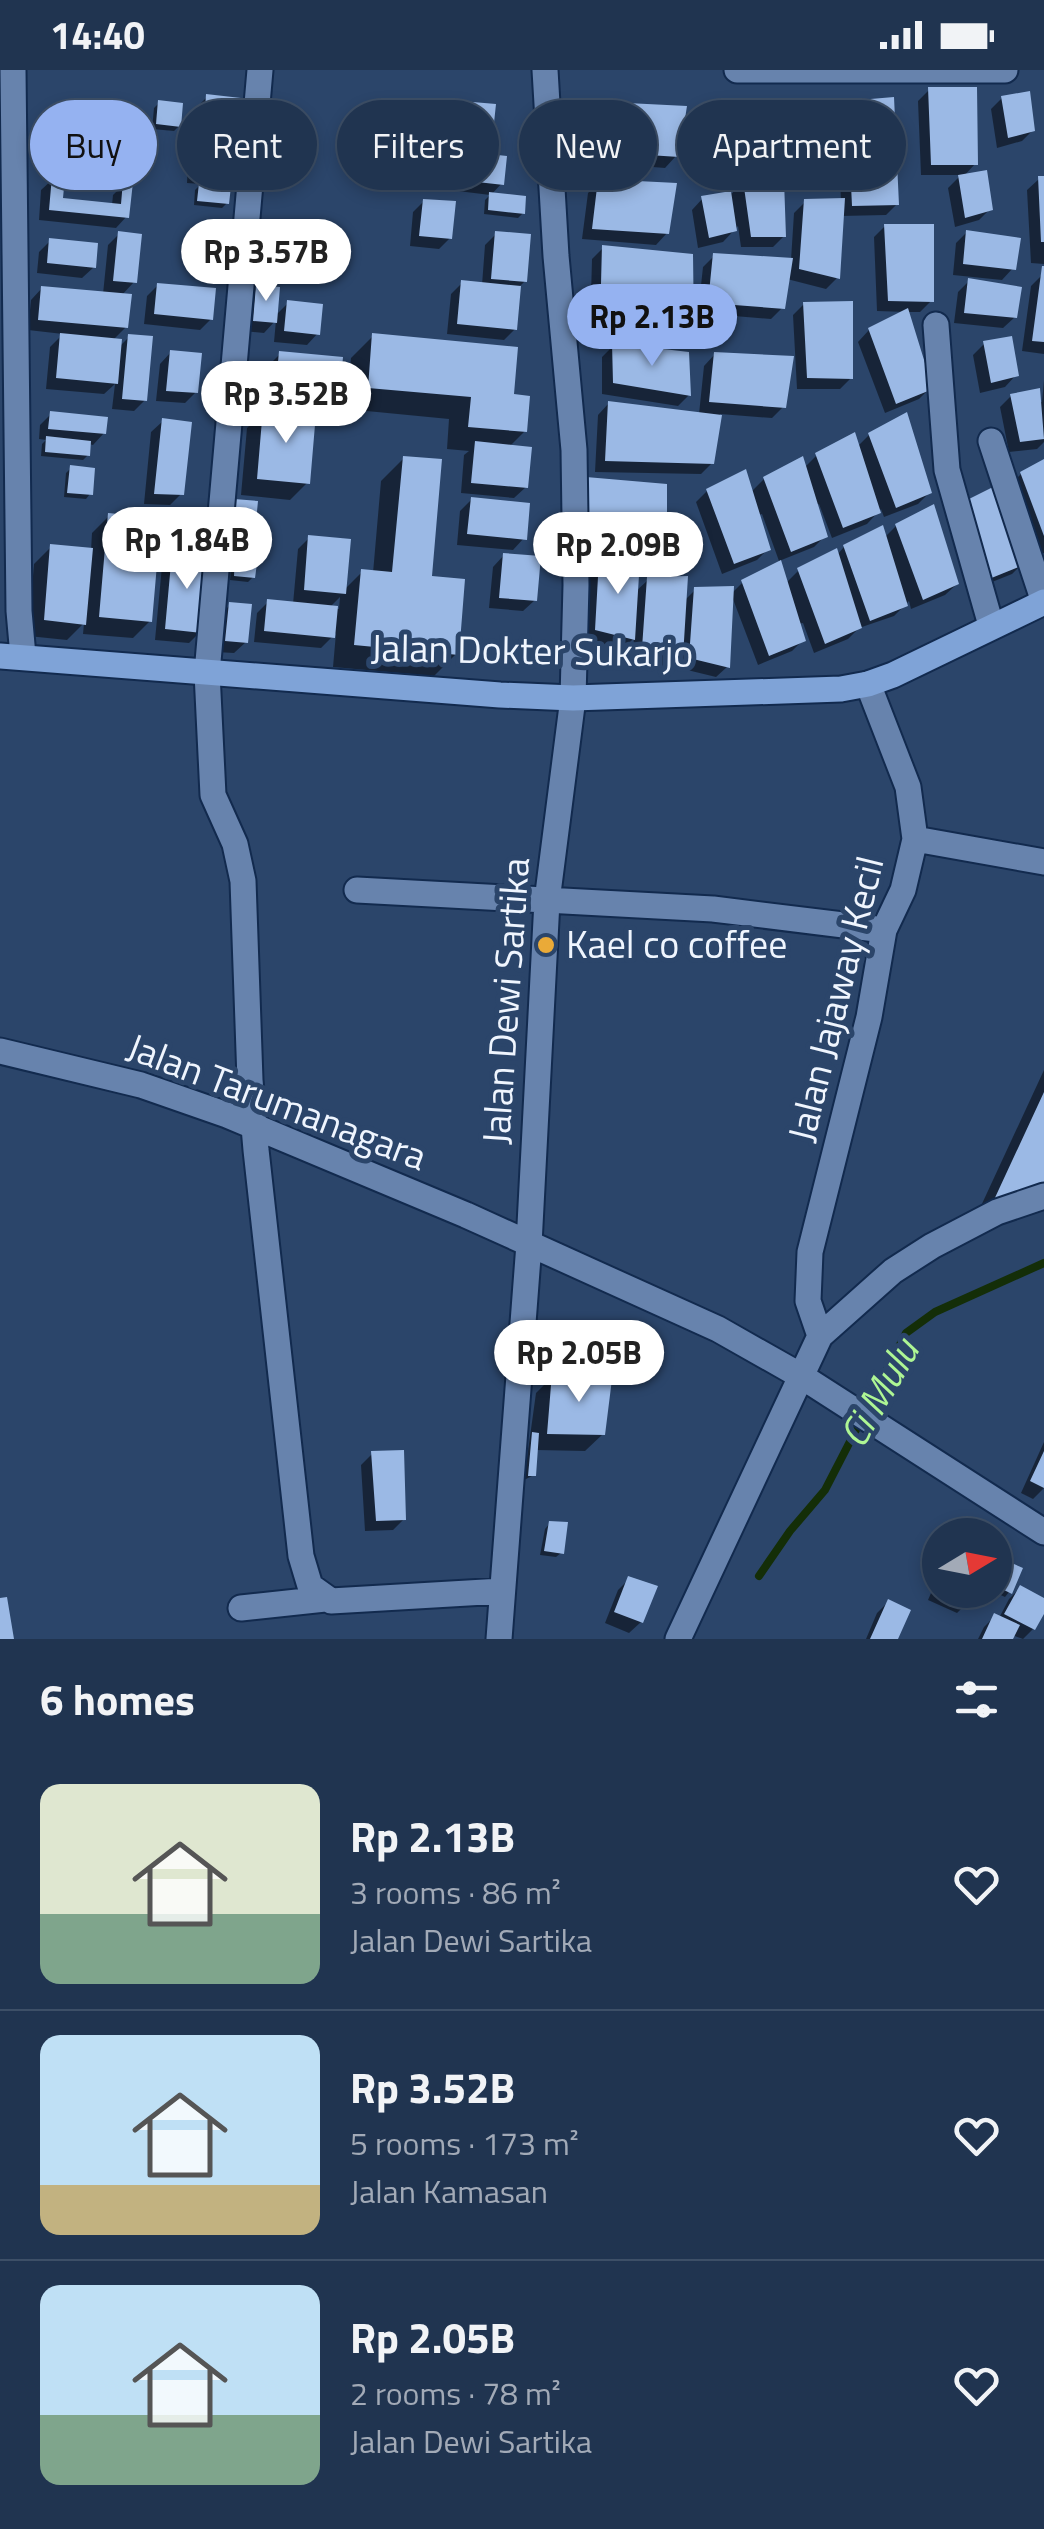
<!DOCTYPE html>
<meta charset="utf-8">
<style>
body{margin:0;font-family:"Titillium Web",sans-serif;background:#283c57;color:#f1f3f6;height:100vh;display:flex;flex-direction:column;font-size:38px;white-space:nowrap}
*{box-sizing:border-box;margin:0}
p{font-size:32px;color:#a2aab7}
.icon{flex:none;width:55px;height:55px;fill:none;stroke:currentColor;stroke-width:2;stroke-linecap:round;stroke-linejoin:round}
.map{position:relative;height:1569px;overflow:hidden}
.sheet{display:flex;flex-direction:column;background:#203450;flex:1}
.sheet>*{flex:none}
.banner{position:absolute;left:30px;top:30px;width:985px;height:90px;display:flex;gap:20px}
.needle{width:65px;rotate:80deg}
.controls{position:absolute;left:922px;top:1448px;display:grid;gap:20px}
.controls a{display:grid;place-items:center;width:90px;height:90px;border-radius:50%;background:#203450;box-shadow:0 5px 15px #0003,0 0 0 2px #3d4f67;font-size:50px}
.price{position:absolute;translate:-50% -85px;padding:0 22px;border-radius:35px;background:#fff;color:#222;font-size:32px;line-height:65px;filter:drop-shadow(0 2px 5px #0008)}
.price::after{content:'';position:absolute;left:50%;top:60px;width:30px;height:22px;margin-left:-15px;background:inherit;clip-path:polygon(0 0,100% 0,50% 100%)}
.price.on{background:#95b2f1;color:#111}
ul{padding:0;list-style:none}
li{display:flex;align-items:center;gap:30px;height:250px;padding:0 40px}
li+li{border-top:2px solid #3d4f67}
li span{display:grid;place-items:center;flex:none;width:280px;height:200px;border-radius:20px;color:#555}
li>.icon{margin-inline-start:auto}
span .icon{width:120px;height:120px;fill:#fffc;stroke-width:1}
li b{font-size:42px}
h2{display:flex;justify-content:space-between;align-items:center;height:120px;padding:0 40px;font-size:42px}
.chip{padding:0 35px;border-radius:45px;background:#203450;box-shadow:0 5px 15px #0003,0 0 0 2px #3d4f67;font-size:35px;line-height:90px}
.chip.on{background:#95b2f1;color:#111}
.status{display:flex;justify-content:space-between;align-items:center;height:70px;padding:0 50px;background:#203450;direction:ltr}
.status svg{height:28px;fill:currentColor}
.map>svg:first-child{display:block}
.shadow{fill:#0007;fill-rule:evenodd}
.lines{fill:none;stroke-linecap:round;stroke-linejoin:round}
.stream{stroke:#142e08;stroke-width:8}
.building{fill:#9bb9e5}
.minor-casing{stroke:#122a4e;stroke-width:29}
.major-casing{stroke:#122a4e;stroke-width:29}
.minor{stroke:#6783ad;stroke-width:25}
.major{stroke:#7fa3d7;stroke-width:25}
.poi-dot{fill:#eaaa38;stroke:#2b456a;stroke-width:4}
.labels{text-anchor:middle;stroke-width:10;stroke-linejoin:round;paint-order:stroke}
.street-label{font-size:38px;fill:#eff5fe;stroke:#2b456a}
.poi-label{font-size:38px;fill:#eff5fe;stroke:#2b456a;text-anchor:start}
.water-label{font-size:40px;font-style:italic;fill:#aef694;stroke:#2b456a}
</style>
<div class="status"><b>14:40</b><svg viewBox="0 0 49 12"><path d="M0 12V9h3v3zM5 12V6h3v6zM10 12V3h3v9zM15 12V0h3v12zM26 1h20v11H26zM47 4h2v5h-2z"/></svg></div>
<div class="map">
<svg width="1044" height="1569" viewBox="0 0 1044 1569">
<rect width="100%" height="100%" fill="#2b456a"/>
<path class="shadow" d="M929 20 975 94 963 107 990 139 979 150 955 157 948 118 961 105H921L918 31Z
M207 27 235 58 224 69 194 66 196 38Z
M1002 28 1033 60 1022 71 997 78 991 39Z
M450 32 490 71 475 85 502 113 491 125 523 143 518 148 484 144 485 130 490 125 458 121 460 96 475 81 435 78 438 43Z
M159 33 179 56 174 61 152 59 154 38Z
M849 33 897 134 886 145 841 146 837 208 826 219 787 209 782 238 771 249 698 243 703 197 714 186 791 190 794 143 805 132 841 131 837 45Z
M608 34 676 86 665 98 592 92 597 45Z
M714 41 745 73 734 84 709 91 703 52Z
M783 52 815 84 803 95 779 102 772 63Z
M82 55 102 102 91 113 67 110 71 66Z
M200 82 230 105 218 117 227 133 222 138 194 135 195 120 201 114 187 113 188 93Z
M743 106 784 166 773 177H741L738 156 723 172 698 178 692 140 703 128 733 123 732 117Z
M53 109 60 130 112 135 113 125 124 114 127 146 116 158 39 150 41 120Z
M1039 109H1044V194L1031 193 1027 120Z
M599 112 667 163 656 175 582 169 588 123Z
M424 131 450 168 439 179 410 176 413 142Z
M885 156 931 231 920 242H907L930 318 919 329 885 343 858 272 869 260 906 242 877 241 874 167Z
M967 162 1013 198 1002 210 953 205 956 173Z
M119 164 134 212 121 226 126 257 113 270 119 277 129 267 145 330 134 341 112 339 115 314 104 324 46 319 50 277 63 264 28 260 31 230 42 218 103 224 108 175Z
M203 164 225 185 220 189 202 188Z
M496 164 525 211 519 217 515 259 504 270 447 264 451 224 462 213 482 215 485 175Z
M50 171 94 197 82 208 37 203 39 182Z
M603 178 692 260 681 271 590 262 592 189Z
M1042 205 1044 206V284L1022 281 1031 216Z
M969 211 1015 247 1003 258 954 253 958 222Z
M158 215 211 249 200 260 144 254 147 226Z
M257 217 275 246 288 233 318 263 307 275 274 272 276 250 264 263 243 261 246 228Z
M804 234 851 308 840 319H797L793 245Z
M373 266 511 327 525 361 509 377 526 417 514 428 461 423 464 385 469 381 447 379 449 349 346 339 351 288Z
M985 273 1016 305 1005 317 980 323 973 285Z
M613 276 689 325 678 336 602 324V287Z
M171 282 196 322 185 333 156 331 160 294Z
M280 284 337 330 326 341 265 336 269 295Z
M715 284 783 337 772 348 720 344 712 393 701 404 595 402 598 345 609 333 699 344 704 296Z
M1044 310V372L1037 379 1009 382 1000 337 1011 326 1042 332Z
M264 341 307 413 290 430 241 425 247 358Z
M51 344 104 363 93 375 89 374 88 385 83 390 41 386 42 374 46 370 39 369 40 355Z
M163 351 181 424 170 435 144 434 151 362Z
M869 365 930 422 918 434 884 447 881 439 867 454 832 468 819 434 815 435 825 466 814 477 779 491 762 444 758 445 768 479 757 490 722 504 696 432 707 421 751 422 764 409 804 398 817 385 857 377Z
M404 388 429 508 456 584 434 606 333 597 336 563 321 578 254 572 257 543 268 532 293 534 298 479 309 468 344 520 362 502 373 503 381 411ZM340 527 339 539 329 538Z
M1044 392V483L1036 486 1010 415 1021 404Z
M71 398 90 424 86 429 64 427 66 403Z
M575 421 664 468 653 480 576 479Z
M471 430 524 468 513 480 457 475 460 441Z
M235 432 252 461 248 466 228 464Z
M109 446 150 551 133 568 83 564 84 553 67 570 28 566 34 494 51 477 91 481 92 463Z
M951 447 1023 493 1012 504 977 518Z
M896 456 957 514 945 525 911 539 909 531 894 546 859 558 848 569 814 583 803 553 798 554 803 570 792 581 758 595 731 524 727 597 716 607 679 598 680 587 669 597 632 588 634 568 622 580 585 570 589 503 600 492 635 522 648 510 684 531 695 520 732 523 743 512 786 513 799 500 837 485 844 477 884 468Z
M173 485 200 562 189 573 155 570 162 496Z
M504 485 535 530 523 541 489 538 493 497Z
M236 486 253 507 248 512 230 510 232 491Z
M230 535 246 572 234 583 216 582 219 546Z
M1044 1000V1124L974 1151Z
M553 1306 603 1364 585 1381 536 1380 534 1405 524 1410 536 1323Z
M1044 1372V1418L1033 1429 1021 1423Z
M372 1384 404 1449 393 1460 365 1461 361 1395Z
M550 1453 561 1483 556 1487 540 1485 545 1459Z
M1007 1494 1009 1522 1005 1527 992 1521Z
M940 1502V1520H973L968 1532 957 1543 928 1530Z
M629 1509 641 1552 629 1563 605 1553 618 1520Z
M1020 1518 1044 1531V1539L1033 1559 1023 1569 1012 1565 1010 1569H978L984 1557 995 1546 999 1548 1009 1529Z
M888 1532 895 1569H866L877 1543Z"/>
<g class="lines">
<path class="stream" d="M759 1506 790 1461 825 1420 906 1263 935 1242 1044 1193"/>
</g>
<path class="building" d="M928 17H977L978 95H931Z
M1030 21 1035 61 1008 68 1001 26Z
M206 24 241 28 237 59 204 56Z
M894 27 899 135 852 136 847 31Z
M158 30 183 33 181 57 156 54Z
M449 30 496 34 492 72 445 67Z
M607 32 687 36 679 87 602 82Z
M742 34 748 74 720 81 712 39Z
M812 45 817 85 790 92 782 50Z
M81 53 109 55 105 103 77 100Z
M199 79 234 82 232 106 197 103Z
M470 82 507 86 504 115 468 111Z
M987 100 993 140 965 148 958 105Z
M742 103 784 110 786 167H751Z
M52 106 65 107 63 128 121 134 123 111 133 112 129 148 49 140Z
M1038 106H1044V172H1041Z
M598 109 677 113 669 164 592 159Z
M199 113 231 116 229 134 197 131Z
M731 121 737 161 709 168 701 126Z
M489 122 526 126 525 144 488 140Z
M845 128 840 209 799 199 804 129Z
M423 129 456 131 452 169 419 166Z
M884 154H934V232L888 231Z
M966 160 1021 168 1016 200 963 194Z
M118 161 142 164 137 213 113 211Z
M495 161 531 164 527 212 491 209Z
M202 162 229 164 227 186 200 183Z
M49 168 98 173 96 198 47 193Z
M602 175 693 184 694 261 600 252Z
M713 183 793 188 785 239 708 233Z
M1042 196H1044V272L1032 271Z
M968 208 1022 217 1017 248 964 243Z
M461 210 521 216 517 260 457 254Z
M157 213 216 218 213 250 154 244Z
M256 215 280 217 277 253 253 251Z
M41 216 132 224 128 258 38 250Z
M287 230 323 234 320 265 284 261Z
M853 231V309L807 308 803 232Z
M908 238 933 319 896 334 868 258Z
M60 263 122 269 118 314 56 308Z
M372 263 518 277 514 324 530 326 527 362 468 357 471 327 368 318Z
M128 264 153 266 147 331 122 329Z
M1012 266 1019 306 991 313 983 271Z
M612 273 689 282 691 326 613 313Z
M170 280 202 283 198 323 166 321Z
M279 281 343 287 339 331 275 325Z
M714 282 794 286 786 338 709 332Z
M1040 318 1044 369 1020 372 1010 324Z
M608 331 722 345 714 394 605 391Z
M263 338 316 343 310 414 257 409Z
M50 341 108 347 106 364 48 359Z
M907 342 932 423 896 438 868 363Z
M162 348 192 352 184 425 154 424Z
M855 362 881 443 843 458 815 383Z
M46 366 91 371 90 386 45 382Z
M475 371 532 377 528 418 471 413Z
M403 386 442 389 432 506 465 509 459 585 354 575 361 499 392 502Z
M803 386 828 467 791 482 763 407Z
M1044 389V466L1020 402Z
M70 395 95 398 93 425 67 423Z
M746 399 771 480 734 494 706 419Z
M586 407 667 414V469H586Z
M1001 413 1026 494 989 509 961 433Z
M471 427 530 433 527 470 467 464Z
M234 429 258 431 255 462 232 460Z
M934 434 959 514 923 530 895 454Z
M108 443 161 448 152 552 99 547Z
M883 455 908 536 870 551 843 475Z
M308 465 351 469 346 524 304 520Z
M50 474 93 478 86 555 44 550Z
M837 478 862 558 825 574 797 498Z
M172 482 209 486 202 563 165 559Z
M503 483 541 486 537 531 499 528Z
M235 484 258 486 255 508 234 506Z
M599 489H640L635 570 595 560Z
M781 490 806 571 769 586 741 510Z
M688 506 683 587 642 578 647 507Z
M734 516 730 598 689 588 694 517Z
M267 529 338 536 335 568 264 561Z
M229 532 252 534 248 573 225 571Z
M1044 1022V1112L993 1132Z
M552 1303 612 1309 605 1365 547 1364Z
M532 1362 539 1363 536 1406H528Z
M404 1380 406 1450 376 1451 371 1381Z
M1044 1381V1418L1030 1411Z
M549 1451 568 1452 564 1484 544 1481Z
M1007 1491 1023 1498 1012 1524 996 1516Z
M628 1506 658 1516 643 1553 614 1542Z
M1020 1515 1044 1528V1544L1035 1560 1004 1544Z
M941 1520H976L970 1534Z
M7 1527 14 1569H0V1528Z
M888 1529 911 1540 898 1569H870Z
M994 1543 1020 1555 1013 1569H982Z"/>
<g class="lines">
<g class="minor-casing">
<path id="minor" d="M13 0 19 541 23 586
M260 0 207 603 213 725 235 774 243 811 250 1010 256 1080 301 1486 310 1516 331 1531 502 1521
M737 0H1005
M936 255 947 400 991 555
M991 371 1044 532
M915 769 1044 792
M357 820 713 839 884 860
M0 981 141 1015 227 1045 466 1145 718 1259 801 1306 1044 1462
M820 1266 808 1231 810 1182 869 947 884 860 903 820 915 769 908 717 868 614
M241 1538 325 1529
M499 1569 529 1174 547 831 573 628 576 515 574 380 556 186 545 0
M678 1569 820 1266 893 1201 932 1176 997 1142 1044 1126"/>
</g>
<g class="major-casing">
<path id="major" d="M0 586 500 625 573 628 841 619 868 614 893 605 1044 532"/>
</g>
<use href="#minor" class="minor"/>
<use href="#major" class="major"/>
</g>
<circle class="poi-dot" cx="546" cy="875" r="10"/>
<g class="labels">
<g class="street-label">
<text transform="translate(532 581) rotate(1)" y="13">Jalan Dokter Sukarjo</text>
<text transform="translate(836 929) rotate(-76)" y="13">Jalan Jajaway Kecil</text>
<text transform="translate(506 931) rotate(-86)" y="13">Jalan Dewi Sartika</text>
<text transform="translate(277 1032) rotate(21)" y="13">Jalan Tarumanagara</text>
</g>
<g class="poi-label">
<text x="566" y="888">Kael co coffee</text>
</g>
<g class="water-label">
<text transform="translate(879 1323) rotate(-60)" y="14">Ci Mulu</text>
</g>
</g>
</svg>
<div class="controls">
<a><svg class="needle" viewBox="-14 -14 28 28"><path d="M0-13l5 13h-10z" fill="#e53935"/><path d="M0 13l5-13h-10z" fill="#a2aab7"/></svg></a>
</div>
<b class="price" style="left:266px;top:234px">Rp 3.57B</b>
<b class="price on" style="left:652px;top:299px">Rp 2.13B</b>
<b class="price" style="left:286px;top:376px">Rp 3.52B</b>
<b class="price" style="left:187px;top:522px">Rp 1.84B</b>
<b class="price" style="left:618px;top:527px">Rp 2.09B</b>
<b class="price" style="left:579px;top:1335px">Rp 2.05B</b>
<div class="banner">
<a class="chip on">Buy</a>
<a class="chip">Rent</a>
<a class="chip">Filters</a>
<a class="chip">New</a>
<a class="chip">Apartment</a>
</div>
</div>
<section class="sheet">
<h2>6 homes<svg class="icon" aria-label="filters" viewBox="0 0 24 24"><path d="M4 7h16M4 17h16"/><circle cx="9" cy="7" r="2"/><circle cx="15" cy="17" r="2"/></svg></h2>
<ul>
<li><span style="background:linear-gradient(#dfe7d0 65%,#7fa58c 0)"><svg class="icon" aria-label="home" viewBox="0 0 24 24"><path d="M3 11l9-7 9 7M6 9v11h12V9"/></svg></span><div><b>Rp 2.13B</b><p>3 rooms · 86 m²</p><p>Jalan Dewi Sartika</p></div><svg class="icon" aria-label="heart" viewBox="0 0 24 24"><path d="M12 20l-8-8c-3-5 5-10 8-4 3-6 11-1 8 4z"/></svg></li>
<li><span style="background:linear-gradient(#bfe0f5 75%,#c2b280 0)"><svg class="icon" aria-label="home" viewBox="0 0 24 24"><path d="M3 11l9-7 9 7M6 9v11h12V9"/></svg></span><div><b>Rp 3.52B</b><p>5 rooms · 173 m²</p><p>Jalan Kamasan</p></div><svg class="icon" aria-label="heart" viewBox="0 0 24 24"><path d="M12 20l-8-8c-3-5 5-10 8-4 3-6 11-1 8 4z"/></svg></li>
<li><span style="background:linear-gradient(#bfe0f5 65%,#7fa58c 0)"><svg class="icon" aria-label="home" viewBox="0 0 24 24"><path d="M3 11l9-7 9 7M6 9v11h12V9"/></svg></span><div><b>Rp 2.05B</b><p>2 rooms · 78 m²</p><p>Jalan Dewi Sartika</p></div><svg class="icon" aria-label="heart" viewBox="0 0 24 24"><path d="M12 20l-8-8c-3-5 5-10 8-4 3-6 11-1 8 4z"/></svg></li>
</ul>
</section>
